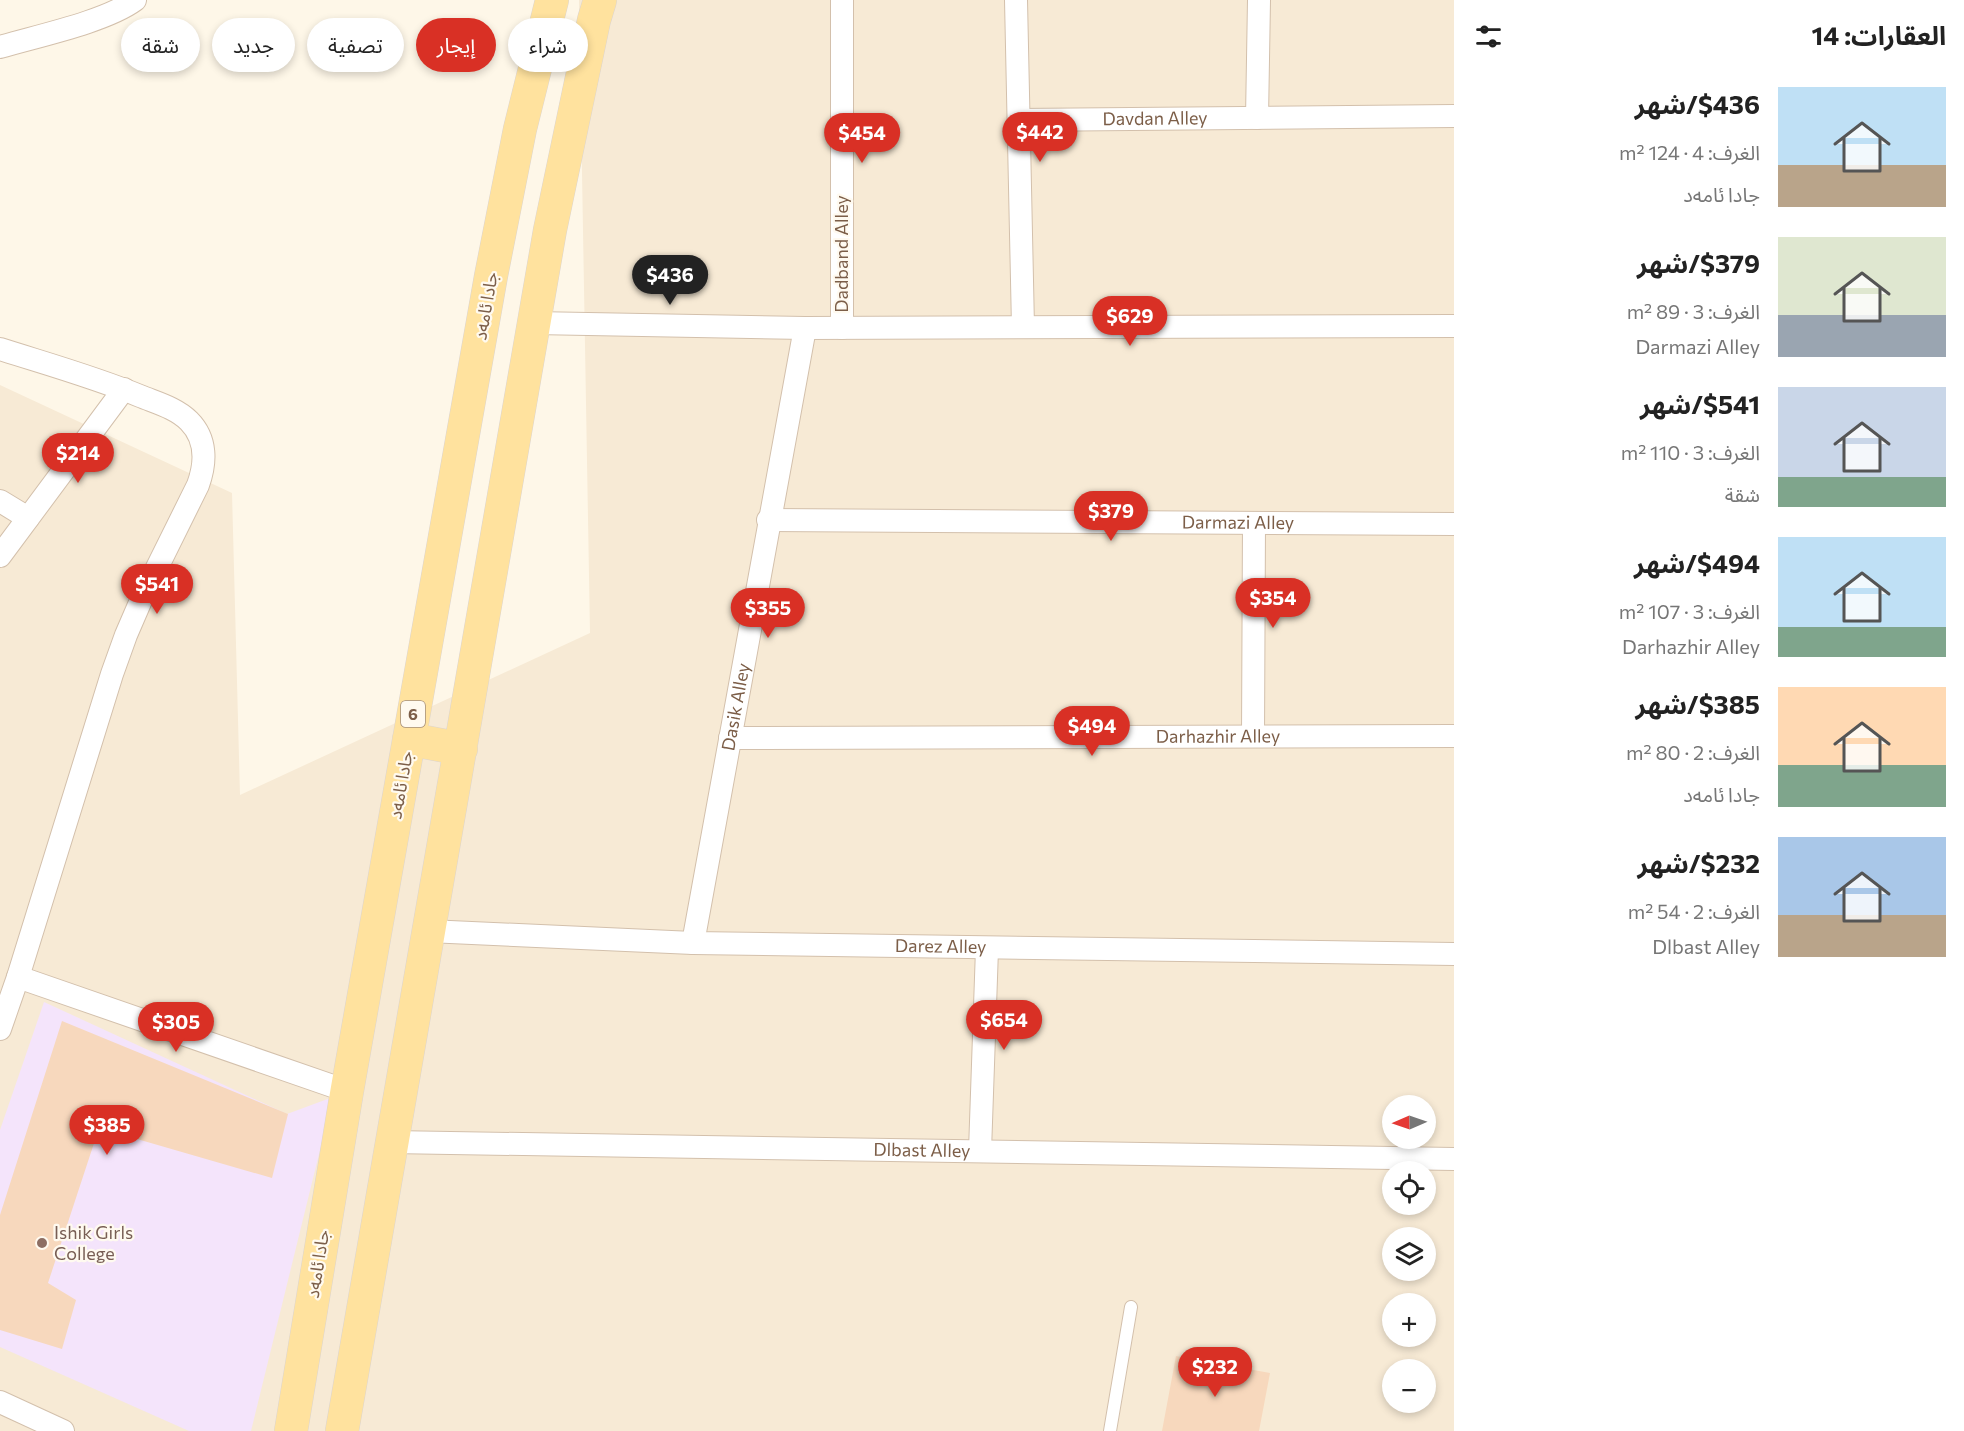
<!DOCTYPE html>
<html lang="ar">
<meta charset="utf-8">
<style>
body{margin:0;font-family:Commissioner,"Noto Sans Arabic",sans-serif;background:#f6f6f6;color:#222;direction:rtl;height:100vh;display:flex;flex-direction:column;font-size:22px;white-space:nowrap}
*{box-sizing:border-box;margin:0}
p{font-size:20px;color:#767676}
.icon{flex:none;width:33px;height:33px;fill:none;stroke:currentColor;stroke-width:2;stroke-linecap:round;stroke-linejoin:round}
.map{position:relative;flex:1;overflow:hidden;direction:ltr}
.sheet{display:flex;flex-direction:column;background:#fff;width:510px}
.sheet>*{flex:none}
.banner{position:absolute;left:18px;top:18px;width:570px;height:54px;direction:rtl;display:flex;gap:12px}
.needle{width:39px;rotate:268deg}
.tools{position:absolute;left:1382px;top:1095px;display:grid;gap:12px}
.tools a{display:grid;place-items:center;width:54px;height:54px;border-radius:50%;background:#fff;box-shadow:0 3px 9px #0003;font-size:30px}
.price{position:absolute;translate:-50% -51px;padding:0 14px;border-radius:21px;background:#d93025;color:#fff;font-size:20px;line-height:39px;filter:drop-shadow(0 2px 3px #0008)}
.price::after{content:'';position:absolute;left:50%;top:36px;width:18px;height:14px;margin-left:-9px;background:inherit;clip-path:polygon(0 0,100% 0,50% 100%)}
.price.on{background:#222;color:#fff}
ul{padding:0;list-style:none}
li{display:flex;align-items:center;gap:18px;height:150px;padding:0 18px}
li span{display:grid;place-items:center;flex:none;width:168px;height:120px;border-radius:0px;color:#555}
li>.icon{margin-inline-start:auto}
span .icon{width:72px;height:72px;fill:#fffc;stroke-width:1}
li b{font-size:26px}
h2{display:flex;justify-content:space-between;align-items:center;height:72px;padding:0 18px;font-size:26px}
.tag{padding:0 21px;border-radius:27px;background:#fff;box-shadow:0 3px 9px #0003;font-size:21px;line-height:54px}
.tag.on{background:#d93025;color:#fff}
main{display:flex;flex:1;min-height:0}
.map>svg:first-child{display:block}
.residential{fill:#f7ead5;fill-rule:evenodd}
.education{fill:#f4e4fb}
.building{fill:#f7d8bd}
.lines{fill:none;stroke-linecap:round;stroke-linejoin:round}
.lane-casing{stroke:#d3c0ac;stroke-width:14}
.street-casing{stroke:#d3c0ac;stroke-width:24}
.primary-casing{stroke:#ddd5cf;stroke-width:34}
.lane{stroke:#fff;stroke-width:12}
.street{stroke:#fff;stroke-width:22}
.primary{stroke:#ffe29e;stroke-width:33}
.education-dot{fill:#8d6e63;stroke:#fffaf0;stroke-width:2}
.labels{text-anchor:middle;stroke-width:4.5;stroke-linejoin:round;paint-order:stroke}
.shield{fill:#fffaf0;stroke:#a38d7a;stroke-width:1.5}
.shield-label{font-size:16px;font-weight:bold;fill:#7c5e48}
.street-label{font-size:18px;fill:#7c5e48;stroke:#fffaf0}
.education-label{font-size:18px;fill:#785e54;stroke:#fffaf0;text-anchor:start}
</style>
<main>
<section class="sheet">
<h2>العقارات: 14<svg class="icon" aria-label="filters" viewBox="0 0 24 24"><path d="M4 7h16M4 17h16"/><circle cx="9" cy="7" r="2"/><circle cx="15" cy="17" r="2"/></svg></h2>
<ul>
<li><span style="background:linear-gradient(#bfe0f5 65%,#b9a48a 0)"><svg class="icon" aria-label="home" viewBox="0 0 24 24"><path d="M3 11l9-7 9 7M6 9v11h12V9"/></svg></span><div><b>$436/شهر</b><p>الغرف: 4 · 124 m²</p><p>جادا ئامەد</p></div></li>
<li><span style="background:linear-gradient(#dfe7d0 65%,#9aa5b1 0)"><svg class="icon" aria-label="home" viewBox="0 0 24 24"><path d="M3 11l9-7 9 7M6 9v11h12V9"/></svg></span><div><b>$379/شهر</b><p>الغرف: 3 · 89 m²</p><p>Darmazi Alley</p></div></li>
<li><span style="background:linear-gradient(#c9d6e8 75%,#7fa58c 0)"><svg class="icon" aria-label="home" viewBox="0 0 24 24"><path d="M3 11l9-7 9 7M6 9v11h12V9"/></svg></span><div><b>$541/شهر</b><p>الغرف: 3 · 110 m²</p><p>شقة</p></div></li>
<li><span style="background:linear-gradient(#bfe0f5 75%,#7fa58c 0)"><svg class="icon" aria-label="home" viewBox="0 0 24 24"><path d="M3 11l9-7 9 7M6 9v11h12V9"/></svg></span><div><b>$494/شهر</b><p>الغرف: 3 · 107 m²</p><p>Darhazhir Alley</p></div></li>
<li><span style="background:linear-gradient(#ffd9b3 65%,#7fa58c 0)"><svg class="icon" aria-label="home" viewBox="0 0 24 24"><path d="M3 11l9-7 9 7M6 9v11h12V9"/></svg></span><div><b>$385/شهر</b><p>الغرف: 2 · 80 m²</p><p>جادا ئامەد</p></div></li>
<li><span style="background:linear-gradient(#a9c7e8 65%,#b9a48a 0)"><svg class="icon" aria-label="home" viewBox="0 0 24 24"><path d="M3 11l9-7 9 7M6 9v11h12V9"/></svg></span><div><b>$232/شهر</b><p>الغرف: 2 · 54 m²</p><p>Dlbast Alley</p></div></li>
</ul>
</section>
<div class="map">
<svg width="1454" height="1431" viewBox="0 0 1454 1431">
<rect width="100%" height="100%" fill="#fef7e8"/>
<path class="residential" d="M579 0H1454V1431H0V385L232 493 240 795 590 633ZM1392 1106H1425V1138H1392ZM1392 1172H1425V1204H1392ZM1392 1238H1425V1270H1392ZM1392 1304H1425V1336H1392ZM1392 1370H1425V1402H1392Z"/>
<path class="education" d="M44 1002 287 1114 333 1097 251 1431H189L0 1347V1130Z"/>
<path class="building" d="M62 1021 288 1114 272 1178 99 1128 48 1283 76 1300 62 1349 0 1330V1215Z
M1176 1356 1270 1373 1259 1431H1162Z"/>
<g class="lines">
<g class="lane-casing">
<path id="lane" d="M1110 1431 1131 1307"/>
</g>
<g class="street-casing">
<g id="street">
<path d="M1016 0 1023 327"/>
<path d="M0 47C37 36 105 22 135 0"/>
<path d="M1257 118 1259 0"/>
<path id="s1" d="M1019 120 1454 116"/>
<path d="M534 323 805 328 1454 326"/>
<path d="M842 328V0"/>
<path d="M0 349C47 364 94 377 140 396 157 403 176 408 189 421 207 439 206 463 198 485L142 598 126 635 112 674 18 977 0 1029"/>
<path d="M0 501 28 518"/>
<path id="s2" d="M768 520 1454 524"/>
<path d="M0 556 124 389"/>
<path d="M1253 736 1254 523"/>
<path id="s3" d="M730 738 1454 736"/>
<path id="s4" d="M428 931 693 943 1454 954"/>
<path id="s5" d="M693 943 805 328"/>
<path d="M18 977 347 1091"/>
<path id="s6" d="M391 1142 1454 1159"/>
<path d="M980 1151 987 949"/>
<path d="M0 1402 63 1431"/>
</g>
</g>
<g class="primary-casing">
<path id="primary" d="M409 739 461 749
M291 1431 347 1091 491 276 520 129 552 0
M342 1431 550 230 594 20 600 0"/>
</g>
<use href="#lane" class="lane"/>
<use href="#street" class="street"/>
<use href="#primary" class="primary"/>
</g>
<circle class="education-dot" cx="42" cy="1243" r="6"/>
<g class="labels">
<rect class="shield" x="401" y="701" width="24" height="26" rx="4.5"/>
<g class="shield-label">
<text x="413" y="720">6</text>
</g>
<g class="street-label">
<text dy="6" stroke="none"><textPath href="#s1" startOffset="136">Davdan Alley</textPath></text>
<text transform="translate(842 254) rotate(-90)" y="6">Dadband Alley</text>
<text transform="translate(486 306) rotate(-80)" y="6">جادا ئامەد</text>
<text dy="6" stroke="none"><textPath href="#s2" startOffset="470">Darmazi Alley</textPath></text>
<text dy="6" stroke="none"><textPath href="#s5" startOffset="240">Dasik Alley</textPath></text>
<text dy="6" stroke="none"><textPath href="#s3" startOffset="488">Darhazhir Alley</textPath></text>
<text transform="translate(401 785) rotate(-80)" y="6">جادا ئامەد</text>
<text dy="6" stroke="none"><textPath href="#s4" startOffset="513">Darez Alley</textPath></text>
<text dy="6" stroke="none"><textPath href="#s6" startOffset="531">Dlbast Alley</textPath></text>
<text transform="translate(318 1264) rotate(-81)" y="6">جادا ئامەد</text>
</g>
<g class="education-label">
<text x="54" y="1239">Ishik Girls<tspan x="54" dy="21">College</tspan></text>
</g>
</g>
</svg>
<div class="tools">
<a><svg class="needle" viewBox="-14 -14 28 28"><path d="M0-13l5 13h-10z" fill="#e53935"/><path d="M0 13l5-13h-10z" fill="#767676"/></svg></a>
<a><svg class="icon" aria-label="locate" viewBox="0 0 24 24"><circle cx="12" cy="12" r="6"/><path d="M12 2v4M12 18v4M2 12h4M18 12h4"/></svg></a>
<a><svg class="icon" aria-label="layers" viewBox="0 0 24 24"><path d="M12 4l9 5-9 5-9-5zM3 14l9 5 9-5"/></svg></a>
<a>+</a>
<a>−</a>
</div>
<b class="price" style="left:1040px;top:163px">$442</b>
<b class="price" style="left:862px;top:164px">$454</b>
<b class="price on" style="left:670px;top:306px">$436</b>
<b class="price" style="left:1130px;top:347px">$629</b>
<b class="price" style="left:78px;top:484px">$214</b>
<b class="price" style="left:1111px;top:542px">$379</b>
<b class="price" style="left:157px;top:615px">$541</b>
<b class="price" style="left:1273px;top:629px">$354</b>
<b class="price" style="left:768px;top:639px">$355</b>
<b class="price" style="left:1092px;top:757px">$494</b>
<b class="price" style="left:1004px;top:1051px">$654</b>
<b class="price" style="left:176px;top:1053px">$305</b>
<b class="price" style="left:107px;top:1156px">$385</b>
<b class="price" style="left:1215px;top:1398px">$232</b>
<div class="banner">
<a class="tag">شراء</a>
<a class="tag on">إيجار</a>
<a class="tag">تصفية</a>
<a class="tag">جديد</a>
<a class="tag">شقة</a>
</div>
</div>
</main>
